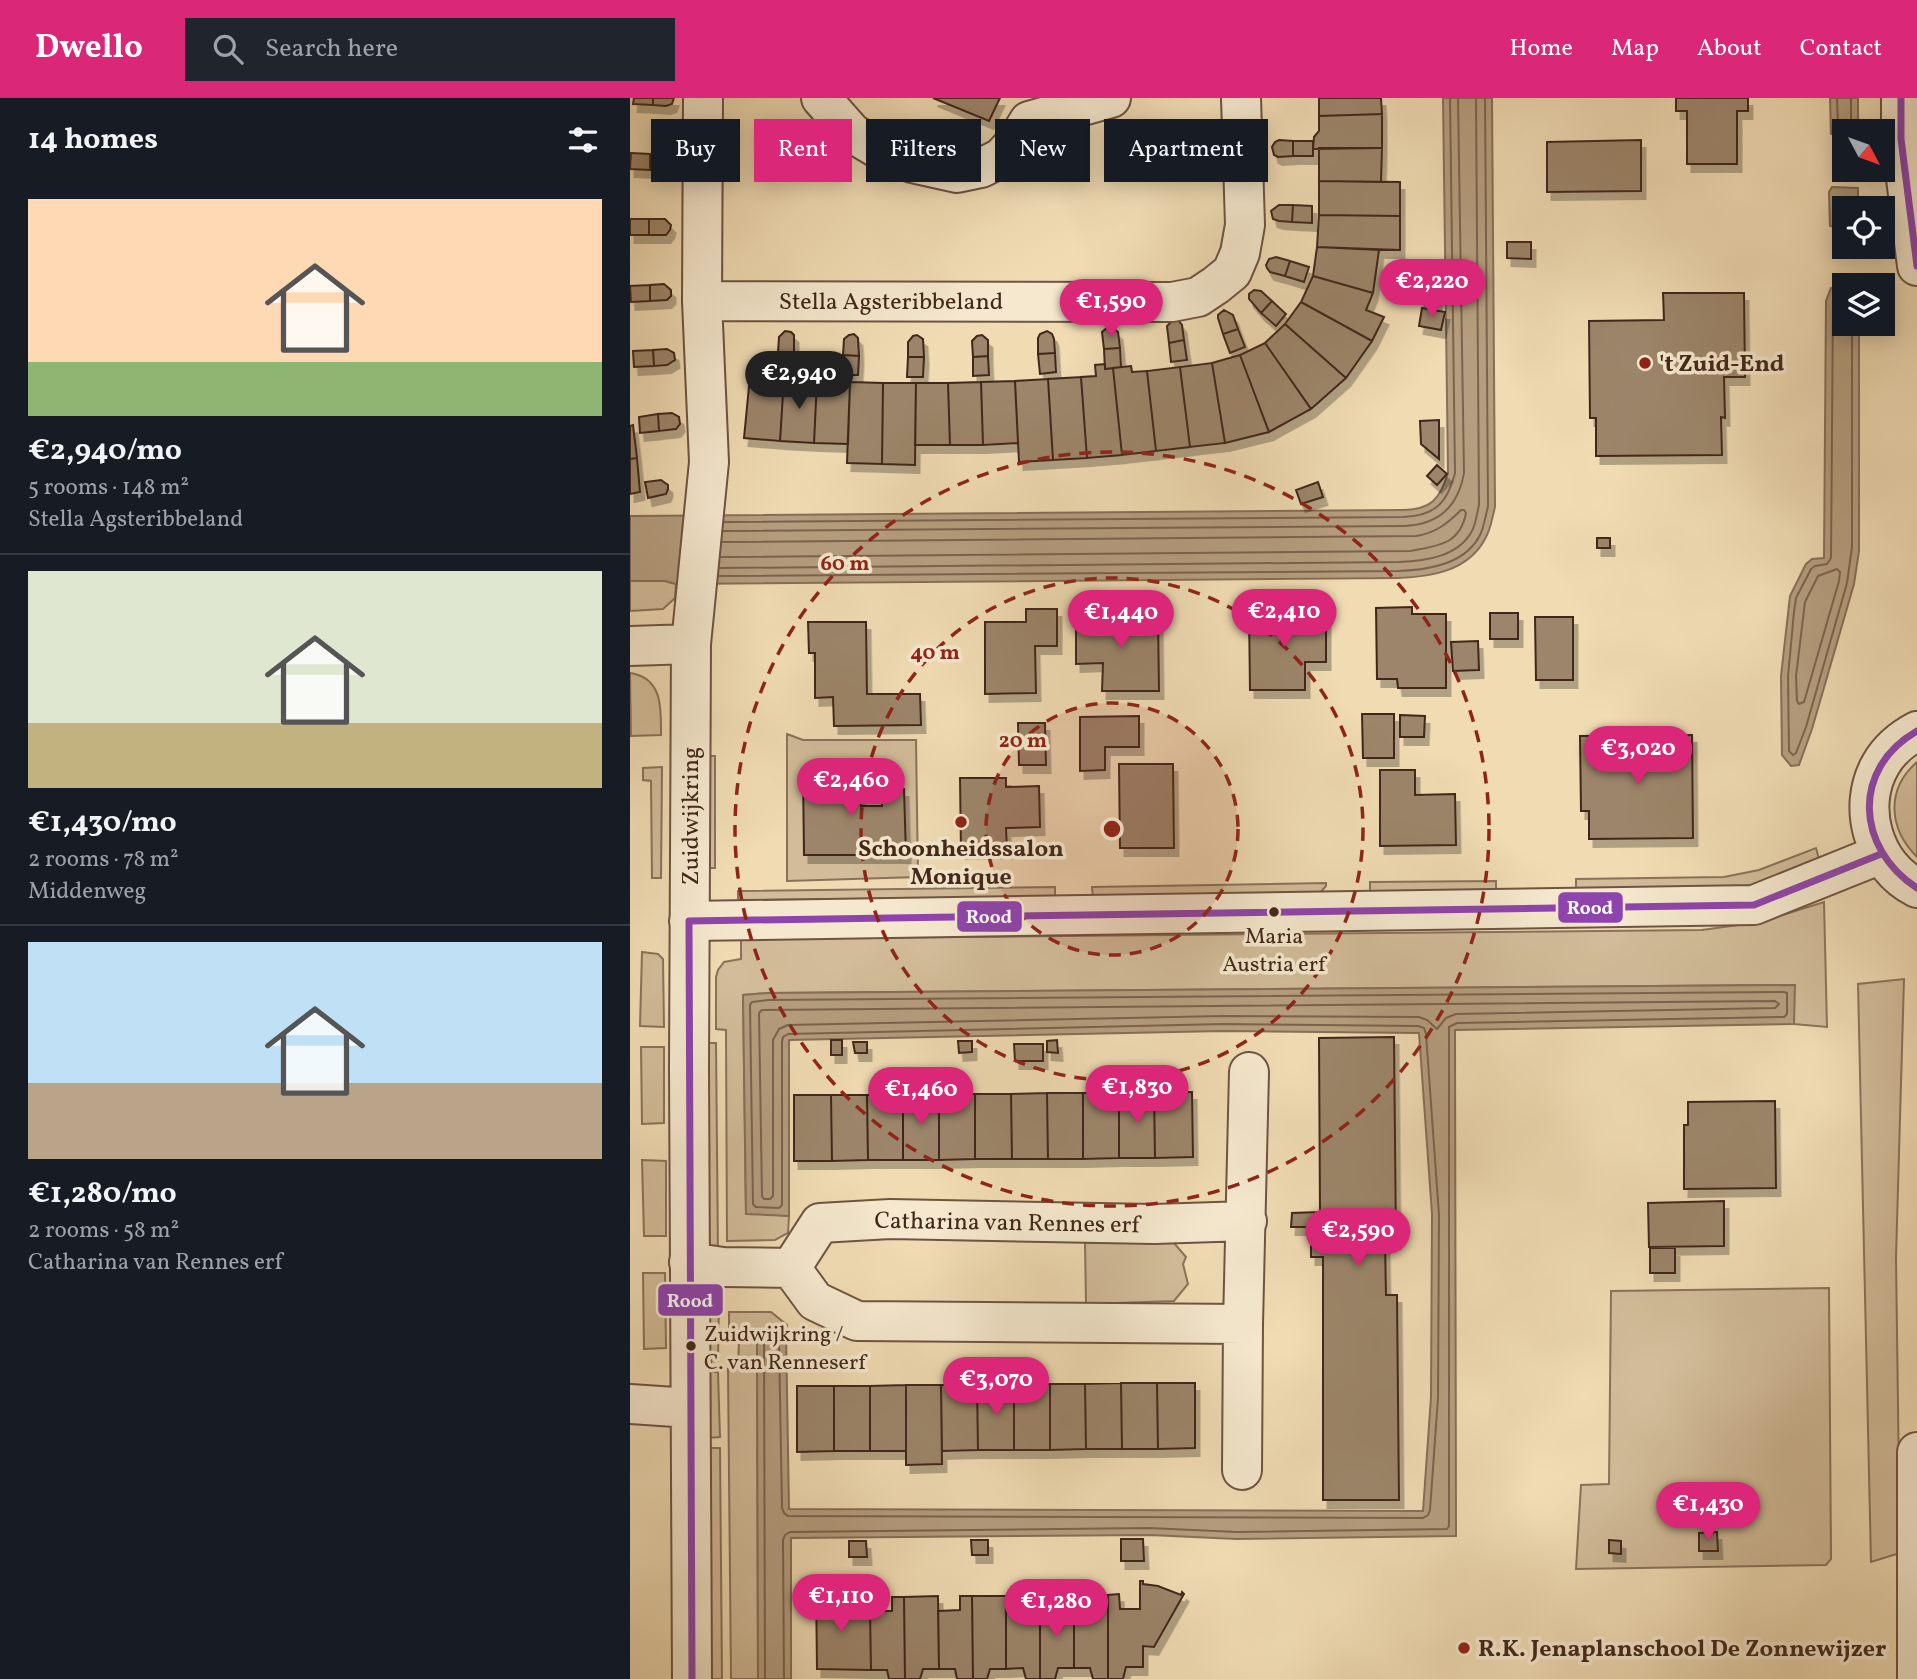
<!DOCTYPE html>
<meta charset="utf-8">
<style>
body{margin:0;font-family:Vollkorn,serif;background:#20242c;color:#f1f3f6;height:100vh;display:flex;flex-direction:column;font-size:26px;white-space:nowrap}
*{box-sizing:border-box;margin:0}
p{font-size:23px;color:#9ea1a6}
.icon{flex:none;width:38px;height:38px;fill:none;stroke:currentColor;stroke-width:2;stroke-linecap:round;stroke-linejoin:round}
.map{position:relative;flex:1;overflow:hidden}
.side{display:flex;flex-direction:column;background:#171b24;width:630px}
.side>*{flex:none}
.banner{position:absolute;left:21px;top:21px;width:665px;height:63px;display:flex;gap:14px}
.needle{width:46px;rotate:131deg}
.tools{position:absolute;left:1202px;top:21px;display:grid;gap:14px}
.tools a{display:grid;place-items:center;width:63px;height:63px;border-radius:0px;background:#171b24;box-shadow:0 4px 18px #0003;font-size:35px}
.price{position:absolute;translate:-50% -60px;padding:0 16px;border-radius:24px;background:#db2777;color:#fff;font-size:23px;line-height:46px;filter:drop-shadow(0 2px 4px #0008)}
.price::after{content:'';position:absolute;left:50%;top:42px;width:21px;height:16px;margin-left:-10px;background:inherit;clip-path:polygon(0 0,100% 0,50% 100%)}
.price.on{background:#222;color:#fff}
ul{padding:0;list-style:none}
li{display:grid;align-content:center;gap:14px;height:371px;padding:0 28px}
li+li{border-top:2px solid #363941}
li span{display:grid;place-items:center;height:217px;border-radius:0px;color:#555}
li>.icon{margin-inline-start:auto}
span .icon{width:126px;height:126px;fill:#fffc;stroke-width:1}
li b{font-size:30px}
h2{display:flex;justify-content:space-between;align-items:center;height:84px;padding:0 28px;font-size:30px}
.pill{padding:0 24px;border-radius:0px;background:#171b24;box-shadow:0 4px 18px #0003;font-size:24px;line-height:63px}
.pill.on{background:#db2777;color:#fff}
header{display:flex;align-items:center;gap:42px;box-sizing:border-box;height:98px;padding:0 35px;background:#db2777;color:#fff}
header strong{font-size:33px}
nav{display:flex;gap:38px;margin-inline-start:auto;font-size:24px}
.search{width:490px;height:63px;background:#20242c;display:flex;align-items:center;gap:18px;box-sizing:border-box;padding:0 24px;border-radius:0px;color:#9ea1a6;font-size:26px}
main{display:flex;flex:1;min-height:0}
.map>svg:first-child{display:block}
.green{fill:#d2bc99;stroke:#8a725a;stroke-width:2}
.water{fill:#b59e7f;stroke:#876e57;stroke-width:2}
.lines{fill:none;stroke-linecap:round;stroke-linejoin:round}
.shore{stroke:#7c624d;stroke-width:2}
.building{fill:#9c856a;stroke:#42271b;stroke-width:2;filter:url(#shadow)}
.minor-casing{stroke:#6e5441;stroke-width:42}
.minor{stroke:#f5e8ce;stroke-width:38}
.bus-1-casing{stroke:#f5e8ce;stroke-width:12}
.bus-1{stroke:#8e44ad;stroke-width:7}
.ring{fill:none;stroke:#8f2418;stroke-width:3.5;stroke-dasharray:12 9}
.poi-dot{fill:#8f2418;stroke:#f5e8ce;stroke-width:2.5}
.bus-dot{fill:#42271b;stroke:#f5e8ce;stroke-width:2.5}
.labels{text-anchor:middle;stroke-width:7;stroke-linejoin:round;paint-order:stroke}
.bus-label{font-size:22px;fill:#42271b;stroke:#f5e8ce}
.street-label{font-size:24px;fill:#42271b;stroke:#f5e8ce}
.poi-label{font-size:24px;font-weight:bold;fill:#42271b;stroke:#f5e8ce;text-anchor:start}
.centre{fill:#8f2418;stroke:#f5e8ce;stroke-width:3.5}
.ring-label{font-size:21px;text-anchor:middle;font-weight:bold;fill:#8f2418;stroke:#f5e8ce;stroke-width:7;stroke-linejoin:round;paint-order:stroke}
.line-badge{stroke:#f5e8ce;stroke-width:2.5}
.badge-label{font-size:19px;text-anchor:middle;font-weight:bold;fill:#fff}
</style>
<header>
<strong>Dwello</strong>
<div class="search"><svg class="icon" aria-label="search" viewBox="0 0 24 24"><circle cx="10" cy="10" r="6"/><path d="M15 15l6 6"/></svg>Search here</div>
<nav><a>Home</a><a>Map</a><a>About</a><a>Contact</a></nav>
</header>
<main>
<section class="side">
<h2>14 homes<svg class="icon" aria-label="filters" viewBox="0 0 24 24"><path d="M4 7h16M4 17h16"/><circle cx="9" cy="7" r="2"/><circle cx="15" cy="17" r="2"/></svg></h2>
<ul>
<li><span style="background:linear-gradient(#ffd9b3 75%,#8fb573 0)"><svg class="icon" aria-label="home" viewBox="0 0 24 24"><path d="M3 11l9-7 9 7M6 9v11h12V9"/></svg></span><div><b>€2,940/mo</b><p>5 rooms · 148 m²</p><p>Stella Agsteribbeland</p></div></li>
<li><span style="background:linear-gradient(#dfe7d0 70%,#c2b280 0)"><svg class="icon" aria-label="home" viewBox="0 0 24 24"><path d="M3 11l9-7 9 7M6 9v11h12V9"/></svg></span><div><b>€1,430/mo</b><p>2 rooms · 78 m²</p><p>Middenweg</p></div></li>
<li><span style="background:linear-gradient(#bfe0f5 65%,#b9a48a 0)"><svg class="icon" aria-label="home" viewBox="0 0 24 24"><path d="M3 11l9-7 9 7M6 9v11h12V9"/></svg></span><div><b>€1,280/mo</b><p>2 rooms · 58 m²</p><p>Catharina van Rennes erf</p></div></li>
</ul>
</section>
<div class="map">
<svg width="1287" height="1581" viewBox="0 0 1287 1581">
<defs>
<filter id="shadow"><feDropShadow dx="4.5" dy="8" stdDeviation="0" flood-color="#0004"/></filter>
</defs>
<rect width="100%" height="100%" fill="#f0dbb3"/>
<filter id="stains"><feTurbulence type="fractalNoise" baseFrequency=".00286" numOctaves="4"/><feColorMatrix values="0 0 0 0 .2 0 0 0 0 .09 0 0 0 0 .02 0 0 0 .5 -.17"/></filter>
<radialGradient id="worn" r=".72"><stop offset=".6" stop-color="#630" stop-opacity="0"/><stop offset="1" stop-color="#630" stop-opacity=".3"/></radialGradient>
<path class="green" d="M0 483H35L46 486 45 500 33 511 0 513Z
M0 575C33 580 31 610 31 637L1 638Z
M157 636 173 642H286L288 779 157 783Z
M70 658H85V770H70Z
M1287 664V759C1259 731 1255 692 1287 664Z
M32 669 31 780H22L21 683 13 682V670Z
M1186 750 1189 761 1124 787 1087 792 946 795V781L1094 779 1129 772Z
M866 783V794L740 796V784Z
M696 785V788L688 797 463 800 462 789Z
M425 789V799L108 802V793Z
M1194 804 1197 929 1164 926V887L138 895 113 897 116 1115 159 1118 158 1135 145 1142 97 1143 96 932 86 931V879L88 872 94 864 111 861V841L1072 832 1130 824Z
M12 854 28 856 33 861 34 929 10 928Z
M1274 881 1266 1160 1270 1455 1241 1464 1228 886Z
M73 945H86L88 1156 78 1149Z
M11 949H34V1025L12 1026Z
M12 1062 36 1063V1138H14Z
M490 1144 544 1145 556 1159 553 1166 558 1186 544 1203 456 1206 455 1145Z
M13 1175H35L36 1250 14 1251Z
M1199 1190 1201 1461 1196 1467 946 1471 951 1387 979 1386 981 1193Z
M89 1198 88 1263 75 1264 78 1208 84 1199Z
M99 1214H141L157 1227 156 1233 127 1234 128 1581H101L98 1271H108L109 1242 99 1241Z
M76 1274H88L90 1339 77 1340Z
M76 1350H90L92 1581H78Z"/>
<path class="water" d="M813 0H862L865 409C862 420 861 431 855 441 838 473 801 479 768 480L46 486 35 483H0V418L772 412C801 412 810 401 818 375Z
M1200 0H1228V33H1214V38L1201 36Z
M1202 89 1228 90V110H1214V131L1200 128 1199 94Z
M1214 187V226H1229V453L1224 486 1182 631 1169 667 1161 668 1152 657 1151 578 1160 498 1176 466 1182 461 1194 460 1196 203 1201 190 1215 187H1223Z
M1165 887 1164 926 825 932 826 1438 607 1441 520 1437 161 1440V1581H128L127 1234 156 1233 159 1411 793 1413 801 1299 802 1116 789 935 593 933 159 942V1118L116 1116 113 897 138 895Z"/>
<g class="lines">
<path class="shore" d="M1207 0 1208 28 1218 32 1221 29V0
M1214 194 1207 196 1203 205 1201 460 1197 466 1185 468 1181 471 1166 500 1164 514 1158 578 1159 653 1163 657 1166 655 1176 629 1217 485 1222 449V226
M94 424 773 419C804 418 817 406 825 375L820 0
M93 433 773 428C808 427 828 410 834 375L828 0
M91 459 780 453C807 448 830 447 836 415L834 412H831C818 425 806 435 786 438L92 444
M90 470 769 464C795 463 828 459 842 433 846 425 847 415 849 407L846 0
M1207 471 1210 474 1209 483 1174 604 1169 606 1167 603 1166 578 1175 504 1188 478Z
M89 478 768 473C799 472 837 466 851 435 854 427 856 417 858 408L855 0
M1145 903 1149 906 1145 910 826 916 816 920 807 931 797 922 789 919 593 918 158 927 149 931 143 942V1098L140 1101H134L132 1098 129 915 132 912Z
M135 1581 134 1244 136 1241 146 1240 149 1243 152 1410 154 1415 158 1418 793 1420 798 1417 800 1412 808 1300 809 1117 796 936 794 930 788 928 593 926 158 936 153 939 152 944V1107L149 1110 126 1109 123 1106 120 907 122 904 138 902 1154 894 1157 895V916L1154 919 827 925 819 929V1428L817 1431 607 1434 519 1430 160 1434 155 1437 153 1442 154 1581"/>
</g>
<path class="building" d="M4 0H23V7L3 6Z
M23 0H44L42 6 36 8 23 7Z
M303 0H370L359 23Z
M689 0H751L752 16 689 18Z
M1046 0H1118V13H1107V66H1057V13H1046Z
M752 16V50L683 51 684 39 689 33V18Z
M649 42 663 43V58L648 59 644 57 642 49 645 44Z
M1011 42V93L917 94V44Z
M663 43H683V58H663Z
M689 50H752L751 84 689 83Z
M1 55 20 56V72L0 71Z
M20 56 38 57 41 61 42 66 37 72H20Z
M689 83 770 84V118L689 117Z
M649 107H663L662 124 649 123 643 121 641 113Z
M663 107 682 108V125L662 124Z
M689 117 770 118V152L687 149Z
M0 121H19V137H0Z
M19 121H35L41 127 40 132 36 137H19Z
M877 144H901V161L877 160Z
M687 149 749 152 743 195 683 178Z
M646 159 660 163 655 178 640 174 637 170 636 167 639 161Z
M660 163 679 169 674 184 655 178Z
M683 178 743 195 736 212 754 219 742 243 671 204Z
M34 186 41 192V198L37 202 20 203V187Z
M793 186 811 190 806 209 789 205Z
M20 187V203L1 204 0 188Z
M624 192 631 193 642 203 631 215 619 201V196Z
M1033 195H1114L1115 279H1094L1095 320 1091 319 1092 357 966 358V320H960L959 223 1034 222Z
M642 203 656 216 646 228 631 215Z
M671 204 742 243 716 280 655 226Z
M792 210 815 214 811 232 789 228Z
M594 212 603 217 608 231 593 236 588 220V217Z
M548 222 552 227 554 242 539 245 537 228 542 223Z
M655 226 716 280 681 311 635 245Z
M478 229 483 230 488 234 490 250 474 251 472 234Z
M608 231 615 249 600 255 593 236Z
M155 233 161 234 164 237V255L148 254 149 239Z
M417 233 422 236 424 241 425 255 408 256V240L410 236Z
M219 237 224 236 228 240 229 258 213 257 214 241Z
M352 237 358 242V258L343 259 342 243 347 238Z
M283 238 287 237 293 241 294 259H278V244Z
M554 242 557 262 541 264 539 245Z
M635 245 681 311 639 334 610 257Z
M490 250 491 269 475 271 474 251Z
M37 251 44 255 45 262 37 267 24 268 23 252Z
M23 252 24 268 4 269 3 253Z
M148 254 164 255 163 275 146 273Z
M425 255 426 274 410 276 408 256Z
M213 257 229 258 228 277H212Z
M610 257 639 334 595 345 582 265Z
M358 258 359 277 343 278V259Z
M278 259H294L293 279H277Z
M582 265 595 345 560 349 550 269Z
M475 266V271L483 270 492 357 457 360 451 279 466 278 465 267Z
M501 268 502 274 517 273 526 353 492 357 483 270Z
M550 269 560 349 526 353 517 273Z
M120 278 154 280 150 343 114 340Z
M451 279 457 360 423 362 418 281Z
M154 280 187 282 184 345 150 343Z
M418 281 423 362 389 364 385 283Z
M187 282 220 284 218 346 184 345Z
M385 283 388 345 353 347 351 284Z
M220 284 253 285 252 366 217 365Z
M351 284 353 347H320L318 285Z
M253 285H286L285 367 252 366Z
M286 285H318L320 347H285Z
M42 315 49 319 50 326 46 331 29 333 28 316Z
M28 316 29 333 10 335 9 319Z
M809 322V361L791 346 790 323Z
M3 327 7 360 0 361V328Z
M7 360 10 394 0 396V361Z
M807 367 817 376 807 387 797 378Z
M31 382 38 387V391L36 396 18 400 15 384Z
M688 384 693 399 671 406 666 392Z
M967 440H980V450H967Z
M782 509V516H816V590H768L767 581H747L746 510Z
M396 511H427V548H405L406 595 355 596V524H396Z
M674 513V520H696V564H675V592H620L619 514Z
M446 515H474V518H528L529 593H472L473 565 446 566Z
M860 515H888V541H860Z
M905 519H943V582H906Z
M178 524H236L237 596H290L291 627 204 628 203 599 185 600V555H179Z
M848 543 849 572 823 573 821 544Z
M732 616H764V660H733Z
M770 617 795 618 794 639H770Z
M509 618V649H475V672L450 673V619Z
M388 625H415L416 667H389Z
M1062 637 1063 740 959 741V713H951L950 638Z
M489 666H543L544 750H490Z
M750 672H785V697L825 696 826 747 750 748Z
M230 675 231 708H252V692L274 691 276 757H174L173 676Z
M330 680H376V689L409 688 410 729 376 730 377 752 331 753Z
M764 939 766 1143 755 1144 756 1197H767L769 1402H693V1159H681V1138L693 1139 692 1129H661L662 1115 690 1114 689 940Z
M201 942H212V957H201Z
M427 942 428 955 417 954V943Z
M328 943H342V954L329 955Z
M223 944H237V955H225Z
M384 946H413V963H385Z
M489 994V1060L453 1061V995Z
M489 994H524L525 1060H489Z
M524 994H562L563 1059 525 1060Z
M417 995H453V1061H418Z
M417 995 418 1061H382L381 996Z
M309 996H345V1061L309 1062Z
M309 996V1062H273V997Z
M345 996H381L382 1061H345Z
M164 997H201L202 1063H164Z
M201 997H237L238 1062 202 1063Z
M237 997H273V1062H238Z
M1145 1003 1146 1090 1054 1091V1027H1058V1004Z
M1094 1103V1148L1019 1149 1018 1105Z
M1020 1150H1045V1175H1020Z
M491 1285H527L528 1351H492Z
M491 1285 492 1351H456L455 1286Z
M527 1285H565V1350L528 1351Z
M420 1286H455L456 1351 420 1352Z
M420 1286V1352H384V1287Z
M276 1287V1353H240V1288Z
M276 1287H311L312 1366 276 1367Z
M311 1287H347L348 1352 312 1353Z
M347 1287H384V1352H348Z
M167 1288H204V1353L167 1354Z
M204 1288H240V1353H204Z
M1087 1434 1088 1453H1069V1435Z
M491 1441H513L514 1463H491Z
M341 1442H358V1457H342Z
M979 1442 991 1443V1456L979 1455Z
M219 1443H236L237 1459H219Z
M510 1483H513V1486L528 1488 551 1497 552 1494 554 1496 524 1549 513 1548V1569H496L493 1581H478V1497L489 1496 490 1511H510Z
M186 1486H189V1489L208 1488 209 1513H240L241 1572 187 1571Z
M398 1497H410V1581H396L393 1570 376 1571V1512H398Z
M410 1497H422L421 1511 444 1512V1570H428L425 1581H410Z
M466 1497H478V1581H463L460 1570H444V1512L466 1511Z
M308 1498 309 1571H293L290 1581H275L274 1499Z
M330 1498H342L343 1581H327L325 1571H309L308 1513 330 1512Z
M342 1498H376V1571H360L357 1581H343Z
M262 1499H274L275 1581H259L257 1572H241L240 1513H262Z"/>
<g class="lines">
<g class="minor-casing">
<path id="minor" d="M191 0 222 35 247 50 282 65 327 75 351 70 371 60 386 44 399 23 481 0
M1271 0V41L1287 168
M72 203 542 204 568 199 586 187 602 174 610 155 615 127 611 0
M0 548 61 546
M1287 633C1272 641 1259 652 1251 666 1226 708 1243 768 1287 790
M59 823 1124 807 1251 756
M59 1164 93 1169 161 1170
M161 1170 190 1125 260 1121 524 1126 617 1123
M161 1170 185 1203 227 1223 613 1226
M0 1306 60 1310
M612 1372 613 1226 619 974
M62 1581 59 970 61 546 79 364 72 203 73 0
M1287 1581V1354"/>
</g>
<use href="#minor" class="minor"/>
<g class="bus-1-casing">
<path id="bus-1" d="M1271 0V41L1287 168
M1287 633C1221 671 1226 750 1287 790
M59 823 1124 807 1251 756
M59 823 62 1581"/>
</g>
<use href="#bus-1" class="bus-1"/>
</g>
<circle cx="482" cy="731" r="126" fill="#8f2418" fill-opacity=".12"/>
<g class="ring">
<circle cx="482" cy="731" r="126"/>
<circle cx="482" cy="731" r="251"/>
<circle cx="482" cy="731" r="377"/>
</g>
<g class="poi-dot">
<circle cx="1015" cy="265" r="7"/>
<circle cx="331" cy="724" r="7"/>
<circle cx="834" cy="1550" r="7"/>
</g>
<g class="bus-dot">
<circle cx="644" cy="814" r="6"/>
<circle cx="61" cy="1248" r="6"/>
</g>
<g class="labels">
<g class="bus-label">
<text x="644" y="845">Maria<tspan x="644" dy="28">Austria erf</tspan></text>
<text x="74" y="1243" text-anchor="start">Zuidwijkring /<tspan x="74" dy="28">C. van Renneserf</tspan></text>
</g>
<g class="street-label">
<text x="261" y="211">Stella Agsteribbeland</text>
<text transform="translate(60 718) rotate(-90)" y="8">Zuidwijkring</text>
<text transform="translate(377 1124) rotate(1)" y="8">Catharina van Rennes erf</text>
</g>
<g class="poi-label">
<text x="1029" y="273">'t Zuid-End</text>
<text x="331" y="758" text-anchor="middle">Schoonheidssalon<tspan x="331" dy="28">Monique</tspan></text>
<text x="848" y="1558">R.K. Jenaplanschool De Zonnewijzer</text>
</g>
</g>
<circle cx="482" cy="731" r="10" class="centre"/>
<g class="ring-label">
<text x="215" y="472">60 m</text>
<text x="305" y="561">40 m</text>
<text x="393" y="649">20 m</text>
</g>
<g class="line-badge">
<rect x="927" y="793" width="67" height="33" rx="7" fill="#8e44ad"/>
<rect x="326" y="802" width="67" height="33" rx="7" fill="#8e44ad"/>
<rect x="27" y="1185" width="67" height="34" rx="7" fill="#8e44ad"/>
</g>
<g class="badge-label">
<text x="960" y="816">Rood</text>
<text x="359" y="825">Rood</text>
<text x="60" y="1209">Rood</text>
</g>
<rect width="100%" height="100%" filter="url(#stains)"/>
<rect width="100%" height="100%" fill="url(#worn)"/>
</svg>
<div class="tools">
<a><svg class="needle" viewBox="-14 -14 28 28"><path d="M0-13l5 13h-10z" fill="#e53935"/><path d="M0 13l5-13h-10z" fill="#9ea1a6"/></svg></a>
<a><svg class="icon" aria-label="locate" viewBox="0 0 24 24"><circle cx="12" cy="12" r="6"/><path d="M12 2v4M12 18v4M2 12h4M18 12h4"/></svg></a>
<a><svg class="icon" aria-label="layers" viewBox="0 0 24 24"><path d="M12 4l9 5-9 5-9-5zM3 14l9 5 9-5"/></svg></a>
</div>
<b class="price" style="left:802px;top:221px">€2,220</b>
<b class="price" style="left:481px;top:241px">€1,590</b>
<b class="price on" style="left:169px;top:313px">€2,940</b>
<b class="price" style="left:654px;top:551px">€2,410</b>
<b class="price" style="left:491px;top:552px">€1,440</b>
<b class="price" style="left:1008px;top:688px">€3,020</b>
<b class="price" style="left:221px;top:720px">€2,460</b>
<b class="price" style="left:507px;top:1027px">€1,830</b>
<b class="price" style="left:291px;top:1029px">€1,460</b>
<b class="price" style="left:728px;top:1170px">€2,590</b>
<b class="price" style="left:366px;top:1319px">€3,070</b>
<b class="price" style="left:1078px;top:1444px">€1,430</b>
<b class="price" style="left:211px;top:1536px">€1,110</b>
<b class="price" style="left:426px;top:1541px">€1,280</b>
<div class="banner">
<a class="pill">Buy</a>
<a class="pill on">Rent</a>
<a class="pill">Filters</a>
<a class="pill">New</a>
<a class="pill">Apartment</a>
</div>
</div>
</main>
